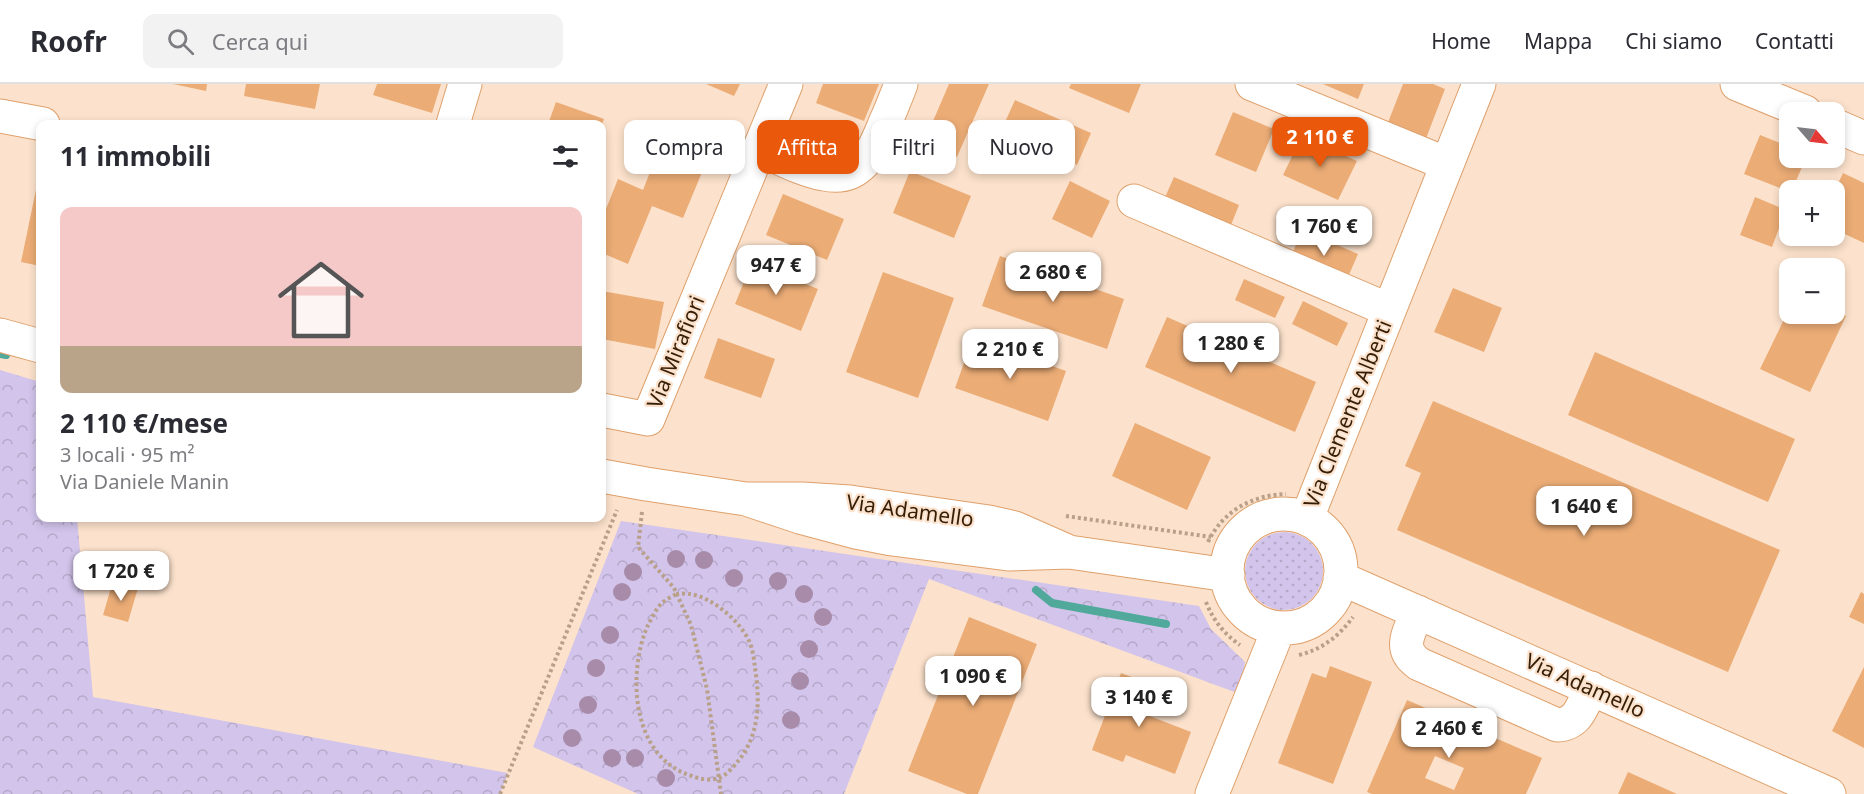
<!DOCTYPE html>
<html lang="it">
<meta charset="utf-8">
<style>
body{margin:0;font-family:"Noto Sans",sans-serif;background:#f2f2f3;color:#2b2b33;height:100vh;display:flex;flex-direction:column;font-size:22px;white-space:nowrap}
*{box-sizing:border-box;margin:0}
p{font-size:20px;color:#7c7c81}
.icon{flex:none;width:33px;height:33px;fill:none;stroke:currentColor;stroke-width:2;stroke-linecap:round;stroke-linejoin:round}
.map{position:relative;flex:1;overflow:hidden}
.side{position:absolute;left:36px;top:36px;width:570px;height:402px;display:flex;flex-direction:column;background:#fff;border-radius:12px;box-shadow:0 3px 9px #0003}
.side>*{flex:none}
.top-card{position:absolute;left:624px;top:36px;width:570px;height:54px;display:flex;gap:12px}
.needle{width:39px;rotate:118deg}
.fabs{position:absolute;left:1779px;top:18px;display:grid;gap:12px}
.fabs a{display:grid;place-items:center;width:66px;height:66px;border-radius:12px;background:#fff;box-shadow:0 3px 9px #0003;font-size:30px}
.price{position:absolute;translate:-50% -51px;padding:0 14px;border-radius:12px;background:#fff;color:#222;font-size:20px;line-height:39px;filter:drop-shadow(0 2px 3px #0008)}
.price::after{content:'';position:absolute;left:50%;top:36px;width:18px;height:14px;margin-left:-9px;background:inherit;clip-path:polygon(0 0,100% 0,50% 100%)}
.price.selected{background:#ea580c;color:#fff}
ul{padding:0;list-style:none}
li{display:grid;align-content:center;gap:12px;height:318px;padding:0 24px}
li span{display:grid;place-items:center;height:186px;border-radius:12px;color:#555}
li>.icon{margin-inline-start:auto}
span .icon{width:108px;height:108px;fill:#fffc;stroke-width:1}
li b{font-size:26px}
h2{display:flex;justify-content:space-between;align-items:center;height:72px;padding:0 24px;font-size:26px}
.tag{padding:0 21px;border-radius:12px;background:#fff;box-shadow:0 3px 9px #0003;font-size:21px;line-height:54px}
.tag.selected{background:#ea580c;color:#fff}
header{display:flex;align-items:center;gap:36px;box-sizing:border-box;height:84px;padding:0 30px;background:#fff;border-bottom:2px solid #e1e1e2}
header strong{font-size:28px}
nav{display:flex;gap:33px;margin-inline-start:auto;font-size:21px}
.search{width:420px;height:54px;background:#f2f2f3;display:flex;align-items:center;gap:15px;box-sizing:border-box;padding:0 21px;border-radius:12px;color:#7c7c81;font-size:22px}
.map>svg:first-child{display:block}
.park{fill:url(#park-crowns)}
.garden{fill:url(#garden-dots)}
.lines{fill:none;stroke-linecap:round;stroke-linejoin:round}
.stream{stroke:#50a99a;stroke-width:8}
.building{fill:#ebac76;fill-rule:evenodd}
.minor-casing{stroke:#dfa06b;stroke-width:35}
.path{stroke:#b9a089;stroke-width:4;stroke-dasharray:3 3;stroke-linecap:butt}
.minor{stroke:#fff;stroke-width:33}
.tree{fill:#a78ba9}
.labels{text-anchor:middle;stroke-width:4.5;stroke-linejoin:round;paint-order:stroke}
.street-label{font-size:21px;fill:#351d06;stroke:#fce2cc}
</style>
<header>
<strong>Roofr</strong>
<div class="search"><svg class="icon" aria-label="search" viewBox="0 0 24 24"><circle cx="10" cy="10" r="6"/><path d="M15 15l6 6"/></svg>Cerca qui</div>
<nav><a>Home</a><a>Mappa</a><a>Chi siamo</a><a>Contatti</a></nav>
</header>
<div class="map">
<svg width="1864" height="710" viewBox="0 0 1864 710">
<defs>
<pattern id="park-crowns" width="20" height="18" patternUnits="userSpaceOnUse" patternTransform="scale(1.5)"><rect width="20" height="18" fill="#d2c4eb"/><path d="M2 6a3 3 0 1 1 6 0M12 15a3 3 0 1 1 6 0" fill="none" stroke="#b5a8c8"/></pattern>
<pattern id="garden-dots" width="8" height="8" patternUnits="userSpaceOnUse" patternTransform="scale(1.5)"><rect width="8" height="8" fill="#d2c4eb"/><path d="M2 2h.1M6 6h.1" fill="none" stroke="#b5a8c8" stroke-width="1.8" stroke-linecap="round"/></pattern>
</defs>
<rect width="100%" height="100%" fill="#fce2cc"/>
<path class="park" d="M0 286 40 298V434H77L93 613 508 689 500 710H0Z
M621 437 1199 522 1211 545 1245 578 1240 610 929 495 844 710H638L533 663Z"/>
<path class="garden" d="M1245 487a39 39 0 1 1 78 0a39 39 0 1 1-78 0Z"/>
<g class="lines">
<path class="stream" d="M0 270 6 271
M1036 506 1052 519 1166 540"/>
</g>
<path class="building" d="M173 0H207L206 7Z
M246 0H320L315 25 244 12Z
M377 0H441L432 29 373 11Z
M706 0H740L734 12Z
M823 0H879L864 37 816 19Z
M949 0H989L957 73 924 58Z
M1071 0H1141L1129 29 1069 4Z
M1323 0H1364L1358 15Z
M1403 0H1433L1445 5 1425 57 1387 41Z
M1015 16 1091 49 1077 81 1001 47Z
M556 18 604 35 602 40H548Z
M1233 28 1274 45 1256 88 1215 71Z
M665 50 710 69 683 134 652 122 628 180 602 169V135L618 95 643 106Z
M1760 51 1790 63V74H1806L1792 106H1790V108L1744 90Z
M1302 52 1357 77 1338 116 1283 91Z
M910 87 971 112 954 154 893 129Z
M1843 89 1864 99V159L1834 145V108Z
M1174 93 1239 121 1229 146 1163 118Z
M1070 97 1110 117 1092 154 1052 135Z
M37 101 40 102V182L21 178Z
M783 110 844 135 827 176 766 151Z
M1755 113 1786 126 1772 163 1740 151Z
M1303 146 1358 170 1345 200 1289 176Z
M1000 172 1124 215 1107 265 982 222Z
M752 178 818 205 801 247 735 220Z
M883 188 954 214 918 314 846 288Z
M1244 195 1285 213 1275 234 1235 216Z
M1453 204 1502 224 1484 268 1434 248Z
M602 207 664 218 655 265 602 255Z
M1303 217 1348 239 1337 262 1292 240Z
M1790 223V230H1834V226L1846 232 1810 308 1760 285Z
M1167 233 1316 298 1295 348 1145 283Z
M718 254 775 275 761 314 704 294Z
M973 254 1066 287 1048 337 955 304Z
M1595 268 1795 355 1768 418 1568 331Z
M1433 317 1780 466 1728 588 1397 446 1421 389 1405 382Z
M1135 339 1211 373 1187 426 1112 392Z
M113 497 138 504 128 538 103 531Z
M1861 508 1864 510V540L1849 533Z
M969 533 1037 560 978 710H967L908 687Z
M1330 582 1372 598 1333 700 1278 679 1312 589 1326 594Z
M1864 583V664L1832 647Z
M1121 589 1158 603 1147 631 1191 648 1175 690 1126 671 1123 678 1092 666Z
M1407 616 1542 674 1526 710H1372L1367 708ZM1435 672 1464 684 1454 706 1425 694Z
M1628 688 1677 710H1618Z"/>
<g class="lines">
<g class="minor-casing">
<path id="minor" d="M1252 0 1447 80
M1737 0 1805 28
M0 32 43 40
M453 40 465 0
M1834 41 1864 54
M759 65C780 74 802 86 824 90 861 98 874 67 885 39 891 26 896 13 901 0
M1134 117 1389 226
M0 251 40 262
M602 326 648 335 786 0
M602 392 646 400 746 415H802L850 418 989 438 1015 444 1065 466
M746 415 800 433 856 448 892 455 1008 470 1069 468 1228 491
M1227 487a57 57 0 1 1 114 0a57 57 0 1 1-114 0Z
M1307 434 1479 0
M1340 494 1829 710
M1418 528C1409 548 1397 565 1419 580L1557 641C1579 640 1582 622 1591 604
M1212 710 1279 544"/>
</g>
<path class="path" d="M642 428 638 463 674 504 691 541 707 605 721 710
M1066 432 1211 453
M1208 458C1223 427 1252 411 1286 410
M676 510C681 510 686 509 690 510 712 513 740 537 749 557 753 565 754 576 755 584 760 616 760 649 739 676 734 682 727 691 719 694 711 697 699 695 692 692 632 674 627 592 647 543 651 536 655 526 661 520 665 516 671 513 676 510Z
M1206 518C1213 536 1224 550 1240 561
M1299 571C1323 565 1339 552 1353 533
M500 710 617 426"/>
<use href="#minor" class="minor"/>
</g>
<g class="tree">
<circle cx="676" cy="475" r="9"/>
<circle cx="704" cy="476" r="9"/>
<circle cx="633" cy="488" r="9"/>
<circle cx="734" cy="494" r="9"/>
<circle cx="778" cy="497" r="9"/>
<circle cx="622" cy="508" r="9"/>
<circle cx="804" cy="510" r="9"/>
<circle cx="823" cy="533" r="9"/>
<circle cx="610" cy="551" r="9"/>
<circle cx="809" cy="565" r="9"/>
<circle cx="596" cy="584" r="9"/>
<circle cx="800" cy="597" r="9"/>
<circle cx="588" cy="621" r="9"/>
<circle cx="791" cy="636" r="9"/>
<circle cx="572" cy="654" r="9"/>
<circle cx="612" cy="674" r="9"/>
<circle cx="635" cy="674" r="9"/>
<circle cx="666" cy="694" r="9"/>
</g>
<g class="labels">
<g class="street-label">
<text transform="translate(676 268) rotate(-68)" y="7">Via Mirafiori</text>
<text transform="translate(1348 330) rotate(-68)" y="7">Via Clemente Alberti</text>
<text transform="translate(910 427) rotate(8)" y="7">Via Adamello</text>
<text transform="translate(1585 602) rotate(24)" y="7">Via Adamello</text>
</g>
</g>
</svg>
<div class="fabs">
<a><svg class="needle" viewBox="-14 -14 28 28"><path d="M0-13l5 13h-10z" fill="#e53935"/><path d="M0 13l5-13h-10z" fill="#7c7c81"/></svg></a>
<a>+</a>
<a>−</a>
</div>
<b class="price selected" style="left:1320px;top:84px">2 110 €</b>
<b class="price" style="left:1324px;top:173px">1 760 €</b>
<b class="price" style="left:776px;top:212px">947 €</b>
<b class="price" style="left:1053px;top:219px">2 680 €</b>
<b class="price" style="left:1231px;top:290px">1 280 €</b>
<b class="price" style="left:1010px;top:296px">2 210 €</b>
<b class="price" style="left:1584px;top:453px">1 640 €</b>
<b class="price" style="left:121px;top:518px">1 720 €</b>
<b class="price" style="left:973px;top:623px">1 090 €</b>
<b class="price" style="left:1139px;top:644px">3 140 €</b>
<b class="price" style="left:1449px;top:675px">2 460 €</b>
<div class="top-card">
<a class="tag">Compra</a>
<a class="tag selected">Affitta</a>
<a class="tag">Filtri</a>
<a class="tag">Nuovo</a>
</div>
<section class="side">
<h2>11 immobili<svg class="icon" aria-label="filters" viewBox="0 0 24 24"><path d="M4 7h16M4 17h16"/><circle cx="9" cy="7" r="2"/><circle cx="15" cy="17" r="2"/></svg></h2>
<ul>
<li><span style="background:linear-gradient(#f6c9c9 75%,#b9a48a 0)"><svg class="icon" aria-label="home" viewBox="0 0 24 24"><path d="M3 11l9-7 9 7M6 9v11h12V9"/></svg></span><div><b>2 110 €/mese</b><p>3 locali · 95 m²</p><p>Via Daniele Manin</p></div></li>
</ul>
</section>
</div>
